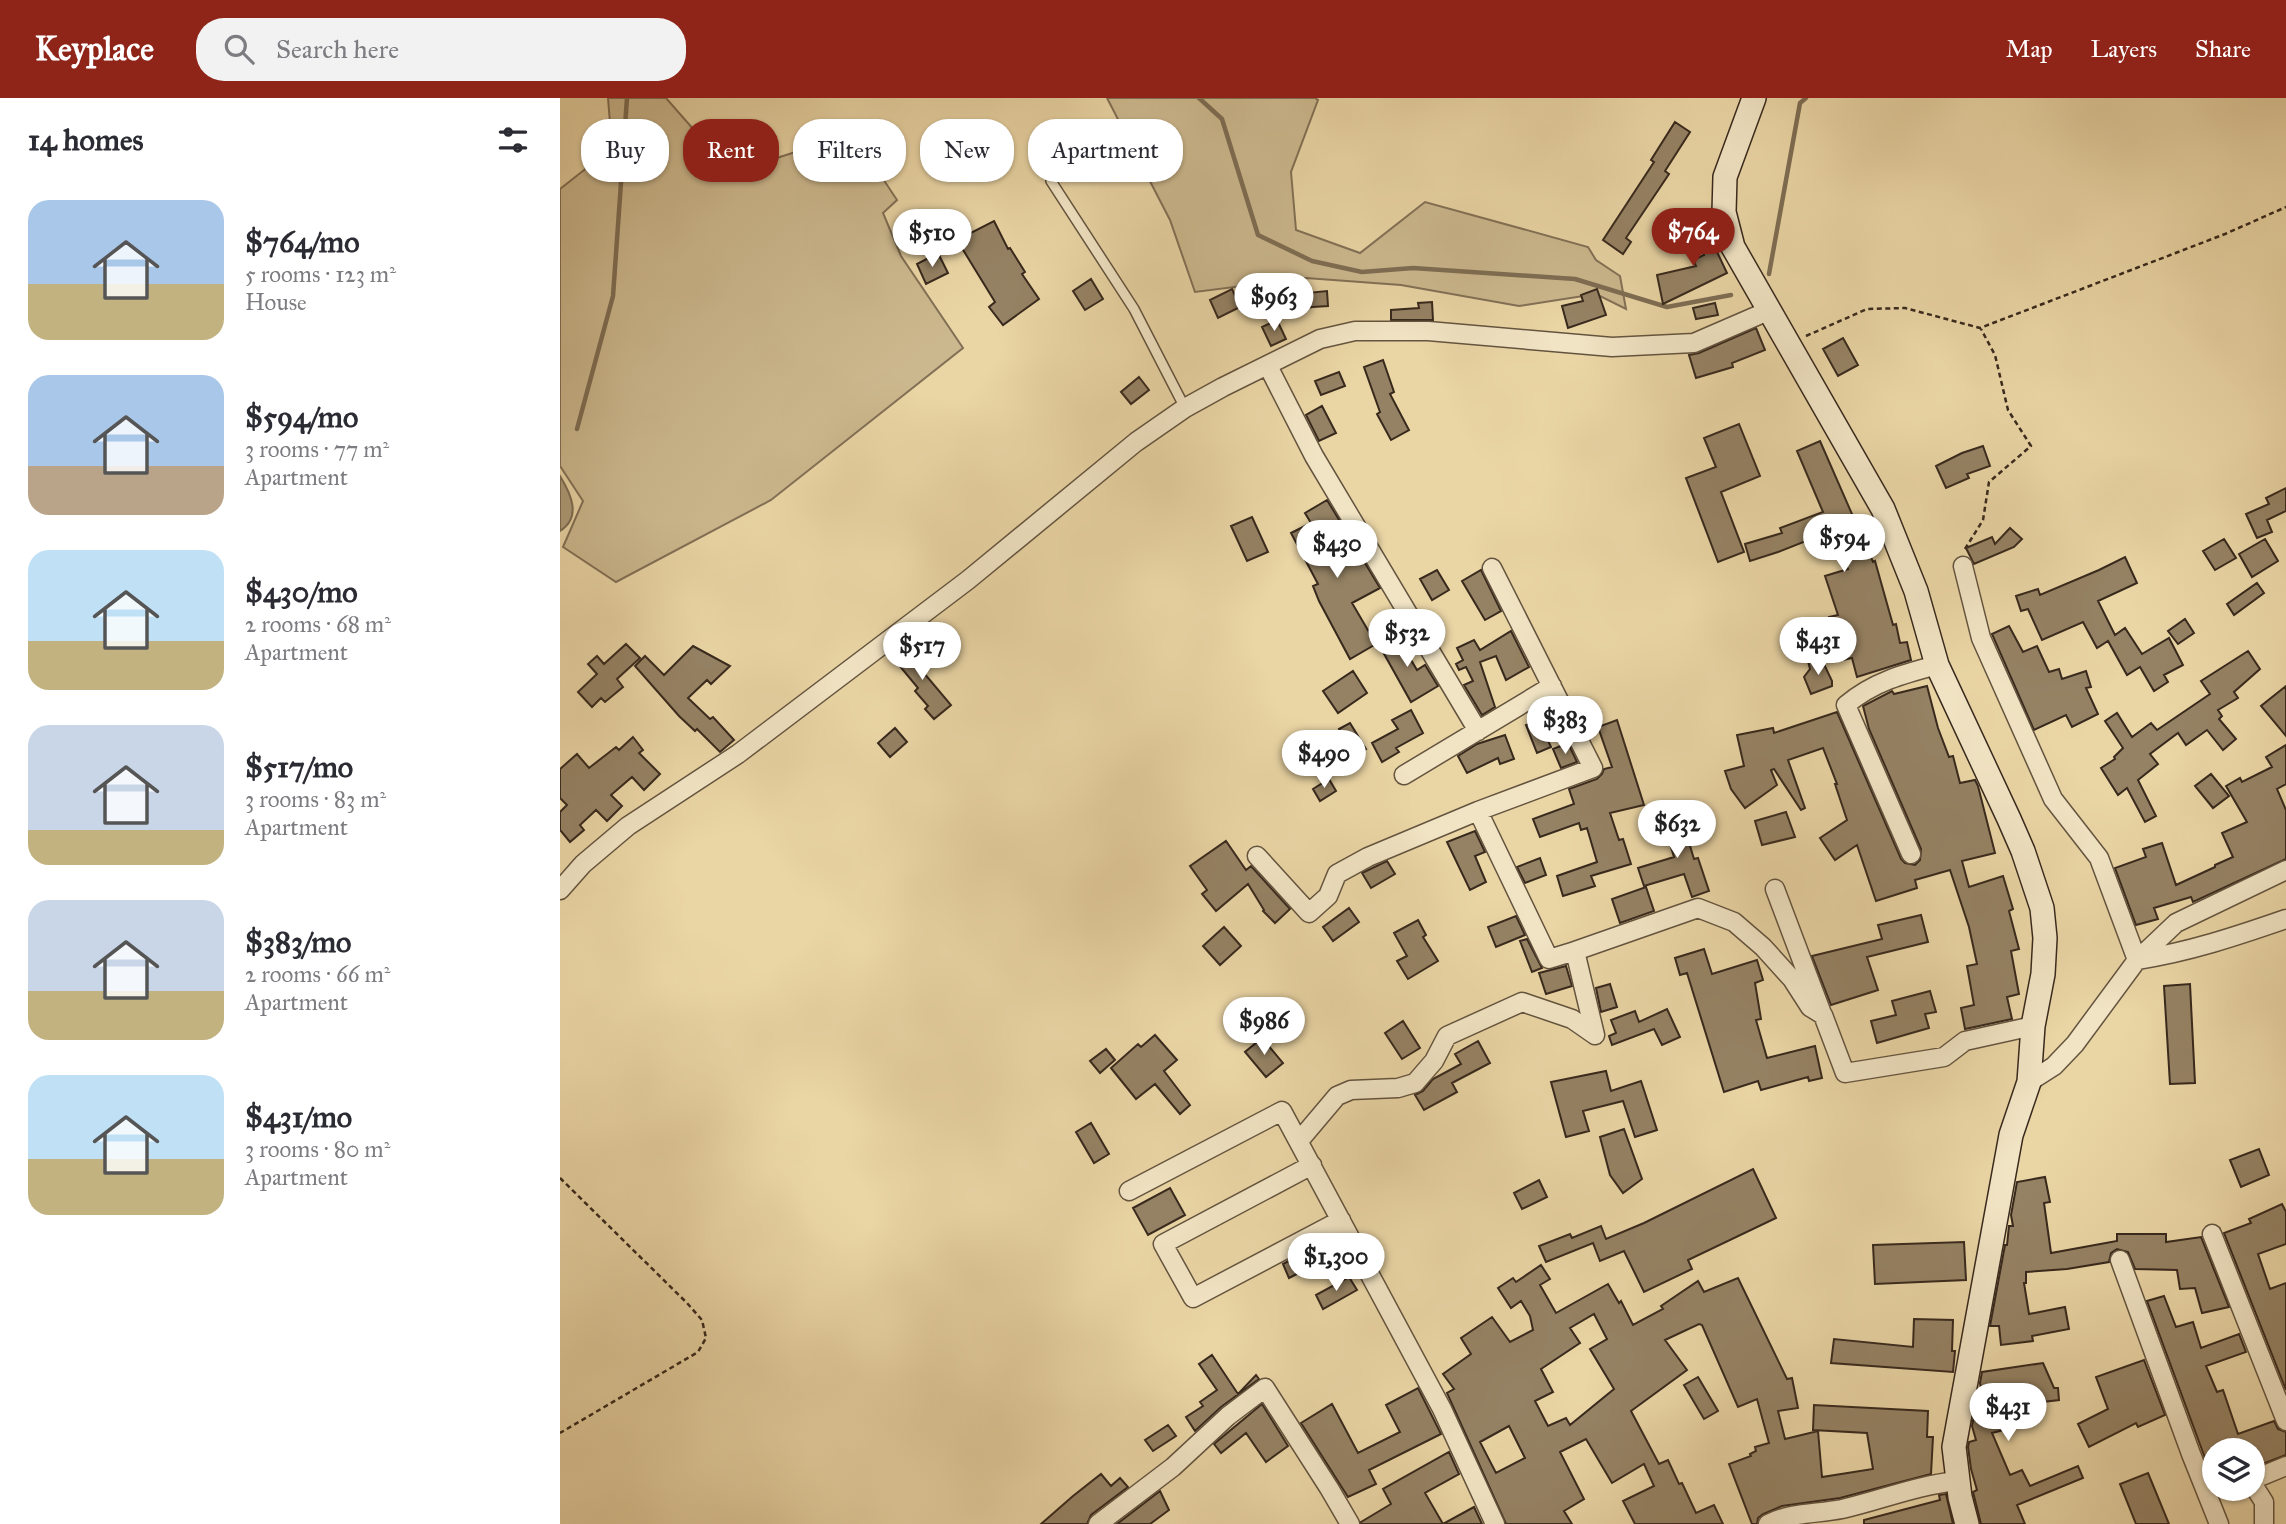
<!DOCTYPE html>
<meta charset="utf-8">
<style>
body{margin:0;font-family:"IM FELL Great Primer",serif;background:#f2f2f3;color:#2b2b33;height:100vh;display:flex;flex-direction:column;font-size:26px;white-space:nowrap}
*{box-sizing:border-box;margin:0}
p{font-size:23px;color:#7c7c81}
.icon{flex:none;width:38px;height:38px;fill:none;stroke:currentColor;stroke-width:2;stroke-linecap:round;stroke-linejoin:round}
.map{position:relative;flex:1;overflow:hidden}
.sheet{display:flex;flex-direction:column;background:#fff;width:560px}
.sheet>*{flex:none}
.banner{position:absolute;left:21px;top:21px;width:665px;height:63px;display:flex;gap:14px}
.tools{position:absolute;left:1642px;top:1340px;display:grid;gap:14px}
.tools a{display:grid;place-items:center;width:63px;height:63px;border-radius:50%;background:#fff;box-shadow:0 2px 5px #0004;font-size:35px}
.price{position:absolute;translate:-50% -60px;padding:0 16px;border-radius:24px;background:#fff;color:#222;font-size:23px;line-height:46px;filter:drop-shadow(0 2px 4px #0008)}
.price::after{content:'';position:absolute;left:50%;top:42px;width:21px;height:16px;margin-left:-10px;background:inherit;clip-path:polygon(0 0,100% 0,50% 100%)}
.price.selected{background:#8f2418;color:#fff}
ul{padding:0;list-style:none}
li{display:flex;align-items:center;gap:21px;height:175px;padding:0 28px}
li span{display:grid;place-items:center;flex:none;width:196px;height:140px;border-radius:21px;color:#555}
li>.icon{margin-inline-start:auto}
span .icon{width:84px;height:84px;fill:#fffc;stroke-width:1}
li b{font-size:30px}
h2{display:flex;justify-content:space-between;align-items:center;height:84px;padding:0 28px;font-size:30px}
.tag{padding:0 24px;border-radius:28px;background:#fff;box-shadow:0 2px 5px #0004;font-size:24px;line-height:63px}
.tag.selected{background:#8f2418;color:#fff}
header{display:flex;align-items:center;gap:42px;box-sizing:border-box;height:98px;padding:0 35px;background:#8f2418;color:#fff}
header strong{font-size:33px}
nav{display:flex;gap:38px;margin-inline-start:auto;font-size:24px}
.search{width:490px;height:63px;background:#f2f2f3;display:flex;align-items:center;gap:18px;box-sizing:border-box;padding:0 24px;border-radius:28px;color:#7c7c81;font-size:26px}
main{display:flex;flex:1;min-height:0}
.map>svg:first-child{display:block}
.green{fill:#ccb88e;stroke:#827056;stroke-width:2}
.water{fill:#ad9b77;stroke:#7e6d53;stroke-width:2}
.lines{fill:none;stroke-linecap:round;stroke-linejoin:round}
.stream{stroke:#7e6d53;stroke-width:4.5}
.building{fill:#958264;stroke:#38291d;stroke-width:2;fill-rule:evenodd}
.lane-casing{stroke:#64543f;stroke-width:12}
.street-casing{stroke:#64543f;stroke-width:21}
.secondary-casing{stroke:#38291d;stroke-width:26}
.path{stroke:#38291d;stroke-width:2.5;stroke-dasharray:5 3.5;stroke-linecap:butt}
.lane{stroke:#f1e4c4;stroke-width:9}
.street{stroke:#f1e4c4;stroke-width:18}
.secondary{stroke:#f1e4c4;stroke-width:23}
</style>
<header>
<strong>Keyplace</strong>
<div class="search"><svg class="icon" aria-label="search" viewBox="0 0 24 24"><circle cx="10" cy="10" r="6"/><path d="M15 15l6 6"/></svg>Search here</div>
<nav><a>Map</a><a>Layers</a><a>Share</a></nav>
</header>
<main>
<section class="sheet">
<h2>14 homes<svg class="icon" aria-label="filters" viewBox="0 0 24 24"><path d="M4 7h16M4 17h16"/><circle cx="9" cy="7" r="2"/><circle cx="15" cy="17" r="2"/></svg></h2>
<ul>
<li><span style="background:linear-gradient(#a9c7e8 60%,#c2b280 0)"><svg class="icon" aria-label="home" viewBox="0 0 24 24"><path d="M3 11l9-7 9 7M6 9v11h12V9"/></svg></span><div><b>$764/mo</b><p>5 rooms · 123 m²</p><p>House</p></div></li>
<li><span style="background:linear-gradient(#a9c7e8 65%,#b9a48a 0)"><svg class="icon" aria-label="home" viewBox="0 0 24 24"><path d="M3 11l9-7 9 7M6 9v11h12V9"/></svg></span><div><b>$594/mo</b><p>3 rooms · 77 m²</p><p>Apartment</p></div></li>
<li><span style="background:linear-gradient(#bfe0f5 65%,#c2b280 0)"><svg class="icon" aria-label="home" viewBox="0 0 24 24"><path d="M3 11l9-7 9 7M6 9v11h12V9"/></svg></span><div><b>$430/mo</b><p>2 rooms · 68 m²</p><p>Apartment</p></div></li>
<li><span style="background:linear-gradient(#c9d6e8 75%,#c2b280 0)"><svg class="icon" aria-label="home" viewBox="0 0 24 24"><path d="M3 11l9-7 9 7M6 9v11h12V9"/></svg></span><div><b>$517/mo</b><p>3 rooms · 83 m²</p><p>Apartment</p></div></li>
<li><span style="background:linear-gradient(#c9d6e8 65%,#c2b280 0)"><svg class="icon" aria-label="home" viewBox="0 0 24 24"><path d="M3 11l9-7 9 7M6 9v11h12V9"/></svg></span><div><b>$383/mo</b><p>2 rooms · 66 m²</p><p>Apartment</p></div></li>
<li><span style="background:linear-gradient(#bfe0f5 60%,#c2b280 0)"><svg class="icon" aria-label="home" viewBox="0 0 24 24"><path d="M3 11l9-7 9 7M6 9v11h12V9"/></svg></span><div><b>$431/mo</b><p>3 rooms · 80 m²</p><p>Apartment</p></div></li>
</ul>
</section>
<div class="map">
<svg width="1726" height="1426" viewBox="0 0 1726 1426">
<rect width="100%" height="100%" fill="#ead5a5"/>
<filter id="stains"><feTurbulence type="fractalNoise" baseFrequency=".00286" numOctaves="4"/><feColorMatrix values="0 0 0 0 .2 0 0 0 0 .09 0 0 0 0 .02 0 0 0 .5 -.17"/></filter>
<radialGradient id="worn" r=".72"><stop offset=".6" stop-color="#630" stop-opacity="0"/><stop offset="1" stop-color="#630" stop-opacity=".3"/></radialGradient>
<path class="green" d="M48 0H106L134 32 181 38 204 64 248 50 300 46 337 102 323 115 341 158 403 250 211 402 56 484 3 449 23 403 0 368V91L52 50Z
M547 0H755L758 2 731 74 736 132 800 155 865 104 1028 149 1036 162 1060 178 1066 211 1036 196 959 208 841 187 746 180 635 194 610 122Z"/>
<path class="water" d="M0 378C11 396 22 419 0 433Z"/>
<g class="lines">
<path class="stream" d="M639 0 662 21 698 137 752 163 802 174 853 170 1015 181 1107 209 1171 197
M1209 176 1240 5 1246 0
M17 331 53 198 67 0"/>
</g>
<path class="building" d="M1115 24 1130 34 1105 73 1109 76 1066 140 1071 144 1063 156 1043 142 1094 64 1091 62Z
M1140 118 1167 175 1103 206 1097 177 1136 168 1133 162 1144 157 1129 124Z
M434 123 448 151 450 150 465 174 462 176 479 201 443 227 429 209 435 204 397 142Z
M378 155 388 175 366 186 357 166Z
M531 181 543 201 525 212 513 193Z
M724 189 725 196 747 190 748 195 767 193 768 208 752 209 717 218 710 192Z
M672 191 680 209 658 220 650 202Z
M1037 191 1046 217 1008 230 1002 208 1023 203 1021 197Z
M872 204 873 222H831V212L859 210 858 205Z
M1155 205 1158 217 1136 221 1133 210Z
M717 222 726 241 711 248 702 229Z
M1196 230 1205 252 1172 265 1173 269 1136 280 1129 257 1139 255Z
M1283 240 1298 267 1278 278 1263 251Z
M823 262 834 294 830 296 849 332 831 342 817 316 820 314 804 269Z
M779 274 785 288 761 297 755 283Z
M579 279 589 292 571 306 561 294Z
M762 308 776 335 759 343 746 317Z
M1179 326 1200 378 1161 394 1184 454 1158 464 1126 380 1156 369 1144 340Z
M1260 343 1313 464 1315 463 1333 527 1336 526 1340 545 1347 544 1351 562 1297 579 1292 560 1273 564 1269 547 1275 546 1269 519 1278 517 1265 478 1288 471 1271 433 1218 454 1190 463 1185 446 1222 435 1220 430 1263 414 1237 353Z
M1423 348 1430 368 1407 376 1409 380 1386 390 1376 368 1402 355Z
M1726 390V413L1707 422 1712 434 1697 440 1686 416 1709 406 1706 400Z
M767 402 781 425 758 439 772 464 796 450 820 490 792 505 816 546 790 561 759 503 753 488 758 486 731 435 751 425 745 415Z
M692 419 708 454 687 463 671 428Z
M1450 430 1462 441 1454 449 1414 466 1406 450 1432 439 1435 446Z
M1664 441 1676 460 1655 472 1643 453Z
M1705 441 1718 463 1692 479 1679 456Z
M1565 459 1577 485 1538 503 1555 537 1565 530 1582 556 1609 540 1623 567 1604 577 1608 584 1594 593 1580 569 1567 577 1548 543 1537 550 1523 524 1482 542 1468 511 1461 513 1456 498 1478 491 1480 497 1539 472Z
M877 472 889 492 872 502 860 481Z
M921 472 941 513 925 522 902 483Z
M1697 485 1704 495 1674 517 1667 506Z
M1625 521 1634 535 1618 546 1608 533Z
M1449 528 1463 554 1477 548 1489 574 1499 571 1502 581 1526 573 1531 589 1526 590 1538 616 1512 629 1506 617 1474 632 1432 536Z
M951 533 969 569 946 582 936 558 920 564 935 609 922 617 904 587 913 583 906 569 899 572 896 566 903 562 897 550 914 542 920 552Z
M835 535 857 572 865 567 878 588 851 604 818 545Z
M66 546 80 560 57 581 63 589 45 604 41 600 32 609 18 594 37 576 28 566 37 558 44 566Z
M351 546 364 563 358 568 391 607 374 621 365 611 368 608 355 593 358 590 333 560Z
M133 548 170 568 151 586 147 582 128 600 150 621 153 619 174 642 160 654 137 631 135 633 119 618 75 568 85 558 104 577Z
M1688 553 1700 571 1674 594 1678 600 1658 612 1662 618 1659 621 1676 641 1663 652 1647 632 1626 647 1618 635 1590 656 1598 666 1578 682 1596 718 1585 724 1567 690 1558 697 1541 670 1555 661 1554 659 1563 650 1545 623 1557 615 1572 639 1591 625 1597 632 1650 596 1641 583Z
M1261 560 1272 583V588L1251 596 1244 579 1250 571 1248 563Z
M793 573 807 595 778 615 763 593Z
M1367 588 1378 630 1389 659 1393 658 1400 685 1415 682 1418 688 1435 755 1402 763 1409 789 1443 778 1453 811 1449 813 1459 851 1451 853 1459 896 1447 899 1452 921 1405 931 1401 910 1414 907 1407 868 1417 866 1409 829 1390 772 1355 782 1357 790 1316 803 1297 747 1275 762 1260 740 1287 722 1275 686H1277L1263 650 1228 662 1245 710 1241 712 1214 671 1211 672 1217 687 1185 710 1171 691 1165 673 1184 668 1177 637 1213 630 1214 635 1277 614 1341 761 1345 765 1355 767 1360 762 1361 751 1309 631 1303 608 1332 593 1334 596Z
M1726 588V638L1701 608Z
M851 612 863 635 836 650 839 654 822 664 812 645 838 631 832 622Z
M979 622 991 649 977 655 966 627Z
M1057 622 1084 707 1050 715 1059 742 1063 741 1071 766 1031 778 1035 788 1003 798 997 778 1037 764 1027 730 1021 732 1019 725 980 739 973 721 1014 706 1009 691 1037 681 1042 676 1044 671 1052 669 1038 629Z
M790 625 806 651 794 657 779 631Z
M335 630 347 644 330 659 318 645Z
M945 637 954 661 940 666 938 660 907 675 898 658 917 646Z
M73 639 83 652 79 655 100 676 84 692 72 679 51 697 62 708 47 723 36 712 20 727 24 732 10 744 0 732V714L7 707 0 700V671L17 656 29 670 56 649 59 652Z
M1008 645 1017 664 1001 670 993 651Z
M1726 647V686L1717 691 1726 712V761L1633 804 1631 799 1594 810 1598 821 1576 827 1555 770 1586 759 1583 751 1602 745 1616 787 1655 769V767L1673 759 1662 735 1687 724 1666 688 1680 680 1682 684 1712 669 1706 659Z
M1651 676 1669 698 1653 710 1635 688Z
M769 681 776 693 760 703 753 691Z
M1226 714 1235 739 1202 747 1195 723Z
M1120 715 1134 761 1138 760 1149 793 1132 799 1124 776 1084 788 1078 770 1114 759 1102 720Z
M915 733 925 754 915 758 926 784 910 792 887 744Z
M666 743 686 772 691 768 730 811 715 825 703 813 704 812 688 786 656 813 642 796 647 792 630 768Z
M980 760 986 777 965 785 957 769Z
M827 763 835 776 811 790 802 775Z
M1086 789 1094 813 1060 825 1052 801Z
M789 810 799 824 773 843 763 829Z
M1361 817 1368 844 1307 859 1318 892 1271 907 1252 858 1322 841 1318 827Z
M956 818 965 837 936 849 928 829Z
M858 822 866 837 863 839 878 863 848 881 837 863 847 858 834 835Z
M664 829 681 848 660 867 643 848Z
M967 841 982 870 972 874 960 843Z
M1144 851 1152 876 1197 862 1203 882 1195 885 1201 921 1196 922 1207 960 1255 948 1262 980 1249 983 1248 979 1201 992 1198 983 1164 994 1127 875 1120 877 1115 860Z
M1006 868 1012 888 986 896 979 875Z
M1050 886 1057 909 1041 914 1036 890Z
M1630 886 1635 985 1610 986 1604 888Z
M1370 893 1376 914 1365 916 1369 930 1317 945 1311 923 1336 917 1332 903Z
M1107 911 1120 939 1102 947 1094 931 1052 947 1049 938 1056 935 1051 922 1075 913 1079 924Z
M843 923 860 950 842 961 825 935Z
M595 937 617 962 604 973 630 1007 620 1016 595 986 576 1001 551 970 578 946 581 949Z
M702 940 723 965 706 979 685 954Z
M918 943 930 965 892 985 897 994 864 1012 855 997 863 993 873 981 901 966 895 956Z
M546 951 555 962 540 975 530 963Z
M1046 973 1051 993 1081 983 1097 1032 1075 1039 1063 1003 1023 1013 1029 1033 1006 1039 991 984Z
M531 1025 549 1056 534 1065 516 1034Z
M1064 1031 1082 1081 1063 1095 1050 1077 1040 1039Z
M1699 1051 1709 1077 1681 1089 1670 1062Z
M1193 1071 1216 1120 1128 1162 1132 1171 1084 1194 1064 1153 1040 1163 1033 1145 986 1164 979 1148 1010 1136 1012 1140 1041 1128 1046 1141 1084 1125Z
M1485 1079 1490 1104 1484 1105 1491 1155 1557 1143V1136H1606V1144L1641 1139 1669 1209 1642 1215 1635 1190 1620 1191 1617 1172 1575 1171 1568 1154 1557 1151 1551 1155 1549 1164 1507 1171 1466 1174V1185H1464L1469 1216 1505 1209 1509 1231 1472 1238 1473 1243 1441 1247 1439 1228H1430L1445 1147H1447L1449 1128H1453L1451 1117 1457 1084Z
M979 1082 987 1099 962 1111 954 1095Z
M610 1090 625 1117 588 1137 573 1110Z
M1722 1106 1726 1114V1146L1698 1156 1710 1191 1726 1185V1292L1664 1135 1691 1125 1689 1121Z
M1404 1144 1406 1182 1315 1186 1313 1147Z
M763 1145 770 1159 729 1180 723 1166Z
M981 1167 990 1181 980 1187 996 1215 1048 1186 1059 1205 1061 1203 1073 1227 1103 1211 1101 1208 1138 1183 1144 1194 1178 1180 1227 1281 1232 1280 1238 1310 1218 1313 1225 1341 1258 1333 1262 1379 1313 1371 1307 1335 1253 1332 1254 1307 1368 1313 1367 1339H1373L1371 1376 1280 1400 1222 1408 1203 1416 1198 1420 1197 1426H1192L1169 1366 1191 1358 1190 1356 1196 1353 1195 1349 1209 1345 1197 1301 1178 1309 1142 1227 1139 1226 1105 1242 1127 1272 1071 1313 1099 1366 1108 1362 1119 1386 1122 1385 1136 1415 1154 1407 1163 1426H1075L1063 1403 1094 1388 1084 1366 1052 1385 1026 1341 1000 1354 1024 1401 1004 1413 1012 1426H946L887 1295 894 1291 883 1276 911 1256 901 1240 932 1219 950 1244 973 1232 970 1218 961 1203 951 1210 938 1190 953 1180 956 1184ZM1034 1216 1047 1241 1030 1251 1054 1291 1010 1327 1006 1320 988 1328 975 1303 993 1294 981 1271 1020 1245 1010 1230ZM949 1328 965 1360 936 1375 920 1344Z
M789 1179 797 1192 763 1211 756 1197Z
M1604 1198 1616 1229 1633 1224 1641 1250 1679 1236 1686 1254 1646 1268 1657 1294 1663 1292 1678 1336 1714 1323 1718 1331 1726 1334V1357L1692 1370V1353H1654V1365L1648 1368 1587 1203Z
M1354 1221 1393 1222 1392 1253H1395L1393 1274 1271 1265 1274 1241 1353 1249Z
M652 1257 678 1296 696 1277 699 1281 661 1309 635 1333 626 1319 643 1308 640 1304 657 1292 639 1266Z
M1584 1262 1605 1317 1578 1329 1576 1325 1529 1349 1518 1326 1548 1311 1536 1279Z
M1483 1265 1494 1290H1498L1499 1302 1458 1307 1463 1327 1432 1335 1450 1377 1462 1372 1470 1388 1518 1368 1523 1380 1457 1407 1465 1426H1421L1413 1394 1417 1392 1411 1371 1408 1349 1409 1344 1416 1342 1412 1328 1418 1297H1422L1420 1285 1422 1274Z
M1138 1279 1158 1313 1144 1321 1124 1287Z
M858 1290 881 1336 809 1372 816 1386 788 1399 741 1325 772 1306 798 1355 840 1334 826 1307Z
M702 1306 728 1348 706 1364 686 1335 661 1355 654 1346Z
M608 1327 616 1338 593 1353 585 1342Z
M889 1354 899 1376 865 1395 883 1426 914 1409 922 1426H801V1424L831 1406 823 1391Z
M1588 1375 1609 1426H1576L1560 1386Z
M541 1376 551 1388 560 1380 568 1389 531 1417 527 1426H481L513 1398Z
M600 1393 609 1412 590 1426H557Z
M1386 1396 1393 1426H1304V1422L1380 1402 1379 1397Z"/>
<g class="lines">
<g class="lane-casing">
<path id="lane" d="M491 83 574 211 625 310"/>
</g>
<g class="street-casing">
<path id="street" d="M708 268 754 358 918 633
M1403 468 1421 540 1493 701 1539 760 1577 862C1629 854 1677 838 1726 821
M844 677 992 588
M918 713 989 861 1015 853
M1351 756 1286 607C1313 584 1343 576 1377 567
M697 758 749 815 768 798 777 776 808 759 918 713 1033 670 932 470
M1215 791 1261 913
M0 792 23 766 68 728 178 656 408 482 576 344 625 310 663 289 760 241 795 233H868L1052 249 1134 245 1208 213
M1035 937 1015 853 1138 810 1174 824 1203 849 1232 881 1250 909 1263 917 1285 975 1384 959 1405 943 1473 928
M1469 984 1494 968 1515 946 1577 862 1616 825 1726 772
M739 1043 777 998 791 992 838 990 855 985 874 963 887 938 962 904 1012 921 1035 937
M752 1067 603 1146 633 1200 781 1122
M569 1093 722 1013 882 1311 935 1426
M1652 1136 1726 1323
M1560 1162 1631 1356 1659 1426
M1692 1382 1726 1368
M1692 1385 1704 1404V1426
M538 1426 613 1369 668 1318 705 1290 769 1390 790 1426
M1208 1426C1231 1414 1257 1416 1282 1411 1321 1402 1357 1387 1398 1383"/>
</g>
<g class="secondary-casing">
<path id="secondary" d="M1194 0 1165 79 1164 114 1173 149 1323 411 1356 493 1377 567 1449 721 1463 753 1482 810 1485 840 1483 876 1473 928 1469 984 1451 1037 1394 1349 1400 1399 1407 1426"/>
</g>
<path class="path" d="M1246 238 1307 211 1345 210 1420 230 1665 136 1726 109
M1405 451 1423 422 1429 384 1471 348 1448 312 1435 257 1421 231
M0 1080 127 1205 142 1222 146 1240 138 1254 0 1335"/>
<use href="#lane" class="lane"/>
<use href="#street" class="street"/>
<use href="#secondary" class="secondary"/>
</g>
<rect width="100%" height="100%" filter="url(#stains)"/>
<rect width="100%" height="100%" fill="url(#worn)"/>
</svg>
<div class="tools">
<a><svg class="icon" aria-label="layers" viewBox="0 0 24 24"><path d="M12 4l9 5-9 5-9-5zM3 14l9 5 9-5"/></svg></a>
</div>
<b class="price selected" style="left:1133px;top:170px">$764</b>
<b class="price" style="left:372px;top:171px">$510</b>
<b class="price" style="left:714px;top:235px">$963</b>
<b class="price" style="left:1284px;top:476px">$594</b>
<b class="price" style="left:777px;top:482px">$430</b>
<b class="price" style="left:847px;top:571px">$532</b>
<b class="price" style="left:1258px;top:579px">$431</b>
<b class="price" style="left:362px;top:584px">$517</b>
<b class="price" style="left:1005px;top:658px">$383</b>
<b class="price" style="left:764px;top:692px">$490</b>
<b class="price" style="left:1117px;top:762px">$632</b>
<b class="price" style="left:704px;top:959px">$986</b>
<b class="price" style="left:776px;top:1195px">$1,300</b>
<b class="price" style="left:1448px;top:1345px">$431</b>
<div class="banner">
<a class="tag">Buy</a>
<a class="tag selected">Rent</a>
<a class="tag">Filters</a>
<a class="tag">New</a>
<a class="tag">Apartment</a>
</div>
</div>
</main>
